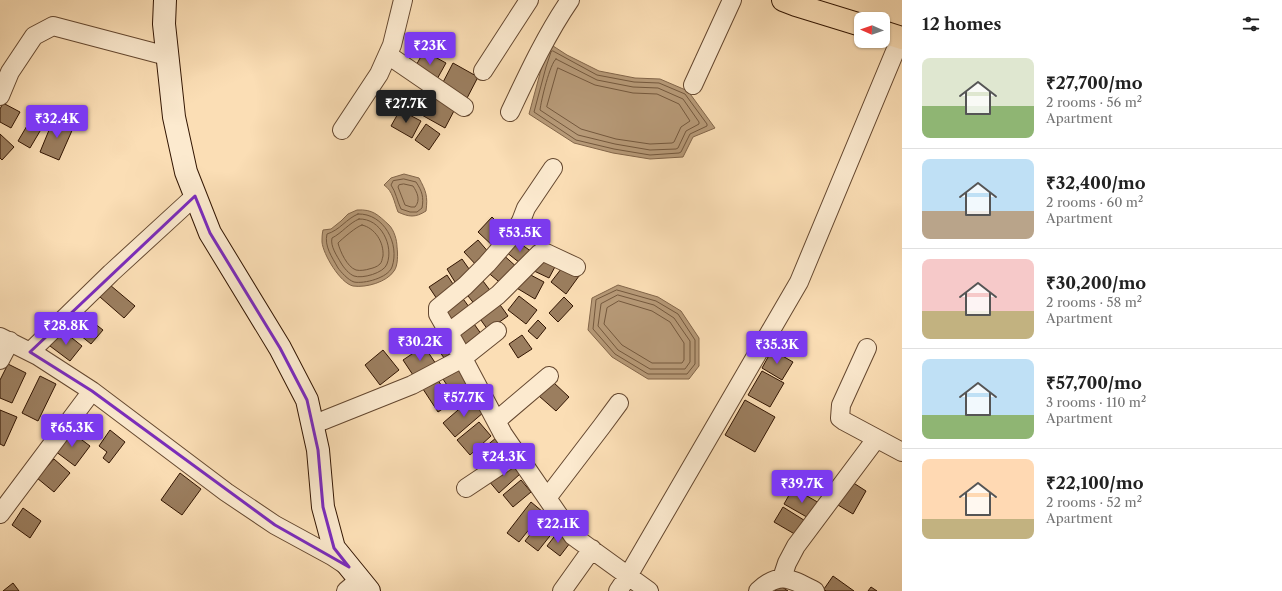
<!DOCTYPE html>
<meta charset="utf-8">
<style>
body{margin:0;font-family:"Libre Caslon Text",serif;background:#f6f6f6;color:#222;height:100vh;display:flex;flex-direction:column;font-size:15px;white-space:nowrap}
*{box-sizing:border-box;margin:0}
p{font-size:13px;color:#767676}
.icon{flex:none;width:22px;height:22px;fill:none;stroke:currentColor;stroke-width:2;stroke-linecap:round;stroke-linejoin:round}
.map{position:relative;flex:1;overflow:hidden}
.drawer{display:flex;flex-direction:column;background:#fff;width:380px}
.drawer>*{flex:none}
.needle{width:26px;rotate:272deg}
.tools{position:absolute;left:854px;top:12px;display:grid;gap:8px}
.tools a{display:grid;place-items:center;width:36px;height:36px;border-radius:8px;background:#fff;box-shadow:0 1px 3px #0004;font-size:20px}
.price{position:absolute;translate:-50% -34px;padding:0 9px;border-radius:4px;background:#7c3aed;color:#fff;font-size:13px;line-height:26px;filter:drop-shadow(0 1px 2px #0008)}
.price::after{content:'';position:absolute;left:50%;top:24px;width:12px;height:9px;margin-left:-6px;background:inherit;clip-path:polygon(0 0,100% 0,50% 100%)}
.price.active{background:#222;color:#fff}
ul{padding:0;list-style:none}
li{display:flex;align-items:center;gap:12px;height:100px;padding:0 20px}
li+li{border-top:1px solid #e0e0e0}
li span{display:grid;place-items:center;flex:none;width:112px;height:80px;border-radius:8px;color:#555}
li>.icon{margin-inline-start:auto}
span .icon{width:48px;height:48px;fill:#fffc;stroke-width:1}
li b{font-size:17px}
h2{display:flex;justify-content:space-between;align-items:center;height:48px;padding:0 20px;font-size:17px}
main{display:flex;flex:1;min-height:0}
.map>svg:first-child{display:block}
.water{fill:#b79a78;stroke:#826549}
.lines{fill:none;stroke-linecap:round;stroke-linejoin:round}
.shore{stroke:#74583d;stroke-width:1}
.building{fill:#9b7e5f;stroke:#321502}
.minor-casing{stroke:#64472f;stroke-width:20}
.secondary-casing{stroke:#321502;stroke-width:24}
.primary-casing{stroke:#321502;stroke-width:24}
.minor{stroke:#fceacf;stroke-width:18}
.secondary{stroke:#fceacf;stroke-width:22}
.primary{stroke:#fbdeb5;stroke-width:22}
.marked{fill:none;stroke:#7b2cbf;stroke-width:3;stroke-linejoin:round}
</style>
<main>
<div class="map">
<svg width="902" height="591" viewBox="0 0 902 591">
<rect width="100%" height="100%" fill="#fbdeb5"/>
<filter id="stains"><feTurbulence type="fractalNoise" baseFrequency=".005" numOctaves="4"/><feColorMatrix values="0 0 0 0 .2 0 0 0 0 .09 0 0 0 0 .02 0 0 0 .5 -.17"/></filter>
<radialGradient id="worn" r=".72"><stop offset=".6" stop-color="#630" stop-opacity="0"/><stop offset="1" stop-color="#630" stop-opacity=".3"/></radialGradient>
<path class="water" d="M550 44 567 55 599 71 635 78 660 79 688 91 715 128 693 137 683 157 650 159 613 153 574 143 529 114 542 66Z
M404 174 419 178C426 191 428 196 426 211 415 218 409 217 398 212 394 202 393 191 384 185L391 178Z
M357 210C373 209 378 215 389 225 394 230 397 240 397 247 398 254 398 266 394 271 387 282 366 288 353 286 340 283 323 254 322 242 322 238 322 234 323 230L331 229 341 221 348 214Z
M618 285 658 297 681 311 699 338V366L689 379H648L612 357 588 330 592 298Z"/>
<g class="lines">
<path class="shore" d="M553 51 597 75 634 82 659 83 685 94 707 124V126L690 134 681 152 679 153 650 155 614 149 576 140 534 112 546 67 551 52Z
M556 59 597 80 633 87 658 88 683 99 699 122V124L686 131 678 148 676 149 650 150 615 144 578 135 540 110C541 101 550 63 556 59Z
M558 68 595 85 633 93 657 94 679 104 690 121 681 127 674 142 672 143 650 144 616 139 581 129 547 107Z
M404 179 416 182C422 191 424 197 422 208L417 212H410L401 209C397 201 396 192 391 185L393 181Z
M404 184 413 186C417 192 421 200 415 207H411L405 205 398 187 399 185Z
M358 214C384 213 400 244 392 267 388 278 364 284 354 282 348 280 341 272 338 268 332 257 324 246 327 234 340 230 346 219 358 214Z
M359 219C381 218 394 246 387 264 384 273 362 279 354 276 349 274 344 268 341 263 337 256 330 246 332 238 342 233 349 223 359 219Z
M362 225C375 228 384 242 383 256 382 259 382 262 380 264 377 267 373 268 369 269 366 270 360 271 356 270 347 267 340 251 338 243 342 239 357 226 362 225Z
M617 290 656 301 678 314 695 340V364L687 374H648L615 354 593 329 596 300Z
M618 295 654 305 674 318 690 341V362L685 369H650L618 350 598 326 601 304Z
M619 301 652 311 670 322 684 343V360L682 363H652L622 345 604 324 607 308Z"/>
</g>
<path class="building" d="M424 51 446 63 436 81 414 69Z
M453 63 478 77 465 102 440 88Z
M431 93 456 107 445 128 420 114Z
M3 103 20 112 11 128 0 122V109Z
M400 110 421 121 412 138 391 126Z
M34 114 46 121 30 148 18 141Z
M54 118 74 126 59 160 40 152Z
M426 124 440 134 429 150 415 140Z
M0 134 14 147 2 160 0 158Z
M492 217 509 234 495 248 478 232Z
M478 240 491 255 478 267 464 252Z
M515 240 535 254 525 267 506 252Z
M500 252 519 269 504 286 485 270Z
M540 255 557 263 549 278 532 270Z
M462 259 474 276 458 287 447 269Z
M565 264 579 276 566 294 551 282Z
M523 271 544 282 535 299 515 287Z
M447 275 457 290 439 302 429 287Z
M480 277 492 293 476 306 464 291Z
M110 285 135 306 124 318 100 297Z
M461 296 472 311 455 324 444 310Z
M519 296 537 310 526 324 508 310Z
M564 297 573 306 558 322 549 313Z
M498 302 508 316 488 330 478 316Z
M81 313 103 330 91 344 70 327Z
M538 320 546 328 537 339 528 331Z
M472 321 484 338 467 350 455 333Z
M442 327 457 349 444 358 429 336Z
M62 330 82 346 70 361 50 346Z
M522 335 532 349 518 358 509 344Z
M424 346 436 364 415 378 403 360Z
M383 350 399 370 380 385 365 365Z
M772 350 793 362 782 380 762 368Z
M8 364 26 373 12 403 0 398V380Z
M457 365 472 388 456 399 441 376Z
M762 371 784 383 770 407 748 395Z
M40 376 56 384 38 421 22 413Z
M435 376 453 402 438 412 421 386Z
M553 382 569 397 556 411 539 396Z
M472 398 484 412 455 437 443 423Z
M745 400 775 417 755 452 725 435Z
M0 410 17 417 4 446 0 444Z
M479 422 491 436 470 455 457 440Z
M110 430 125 442 109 463 103 458 107 452 99 446Z
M70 431 90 446 75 466 55 451Z
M496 438 508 453 487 470 475 455Z
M54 459 70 473 54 492 37 478Z
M509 461 520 474 499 493 488 480Z
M180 473 201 489 182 515 161 500Z
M521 480 531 492 513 507 503 495Z
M852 482 866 491 853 514 838 505Z
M793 488 821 504 812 520 784 504Z
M531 502 543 512 519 542 507 533Z
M783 507 807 522 798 536 774 522Z
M23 508 41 521 30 538 12 525Z
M544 517 557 527 538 551 525 541Z
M557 533 570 543 560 556 547 546Z
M833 576 854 591H826L824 589Z
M13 583 19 591H3Z
M779 585 788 591H775Z
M871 587 877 591H868Z"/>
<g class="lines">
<g class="minor-casing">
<path id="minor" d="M388 55 464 107
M483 71 529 0
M693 85 732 0
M0 96 10 72 34 36 53 26 167 56
M510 112C528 74 546 35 570 0
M342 130 379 74 392 45 403 0
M553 168 526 208 521 221 514 233 487 264 465 286 438 308V314L459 351 503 434 573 536 649 591
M448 333 498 295 540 253H546L576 267
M0 337 38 356 92 391 226 492 275 525 332 556 344 564
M867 348 841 405 840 418 844 421 902 452
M30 352 111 273 195 196
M0 360 10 341
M496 421 549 376
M312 425 412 385 463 358 497 331
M466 488 517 454
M547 498 602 426 619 403
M0 514 92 391
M782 578 787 563 796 546 876 439
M346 591 359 580
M562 591 592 549
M618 591 628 576 799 282 901 37
M758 591C780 570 791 579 815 591"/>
</g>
<g class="secondary-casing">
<path id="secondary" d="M165 0 164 24 174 117 186 172 210 233 280 348 307 400 318 450 323 507 334 548 369 591"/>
</g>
<g class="primary-casing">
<path id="primary" d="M783 0 796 5 861 25
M883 32 902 38"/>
</g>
<use href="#minor" class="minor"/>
<use href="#secondary" class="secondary"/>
<use href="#primary" class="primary"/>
</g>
<path class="marked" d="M195 196 210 233 280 348 307 400 318 450 323 507 334 548 349 567 275 525 92 391 30 352Z"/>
<rect width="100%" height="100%" filter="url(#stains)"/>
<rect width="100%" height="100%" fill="url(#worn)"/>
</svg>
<div class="tools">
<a><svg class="needle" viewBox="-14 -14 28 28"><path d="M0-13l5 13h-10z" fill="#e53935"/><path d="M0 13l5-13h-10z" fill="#767676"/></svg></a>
</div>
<b class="price" style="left:430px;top:66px">₹23K</b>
<b class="price active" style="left:406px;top:124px">₹27.7K</b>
<b class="price" style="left:57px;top:139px">₹32.4K</b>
<b class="price" style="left:520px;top:253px">₹53.5K</b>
<b class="price" style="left:66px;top:346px">₹28.8K</b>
<b class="price" style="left:420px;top:362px">₹30.2K</b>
<b class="price" style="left:777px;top:365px">₹35.3K</b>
<b class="price" style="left:464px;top:418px">₹57.7K</b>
<b class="price" style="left:72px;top:448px">₹65.3K</b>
<b class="price" style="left:504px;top:477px">₹24.3K</b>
<b class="price" style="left:802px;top:504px">₹39.7K</b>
<b class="price" style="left:558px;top:544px">₹22.1K</b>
</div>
<section class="drawer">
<h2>12 homes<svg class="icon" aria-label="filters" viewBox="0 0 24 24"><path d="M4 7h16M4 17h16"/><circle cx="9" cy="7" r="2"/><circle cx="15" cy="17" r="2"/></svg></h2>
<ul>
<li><span style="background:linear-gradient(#dfe7d0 60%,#8fb573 0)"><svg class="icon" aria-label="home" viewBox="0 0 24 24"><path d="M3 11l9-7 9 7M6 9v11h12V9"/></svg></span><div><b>₹27,700/mo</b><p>2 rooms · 56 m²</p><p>Apartment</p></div></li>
<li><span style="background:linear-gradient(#bfe0f5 65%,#b9a48a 0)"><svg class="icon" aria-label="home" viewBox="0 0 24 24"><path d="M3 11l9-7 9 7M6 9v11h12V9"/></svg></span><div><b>₹32,400/mo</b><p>2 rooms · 60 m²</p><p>Apartment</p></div></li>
<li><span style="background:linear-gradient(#f6c9c9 65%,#c2b280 0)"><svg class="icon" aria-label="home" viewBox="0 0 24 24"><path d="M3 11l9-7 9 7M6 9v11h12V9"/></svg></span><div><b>₹30,200/mo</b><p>2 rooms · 58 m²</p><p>Apartment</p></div></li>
<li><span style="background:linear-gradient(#bfe0f5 70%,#8fb573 0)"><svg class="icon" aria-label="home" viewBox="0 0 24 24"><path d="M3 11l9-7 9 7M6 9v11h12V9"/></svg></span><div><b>₹57,700/mo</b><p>3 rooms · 110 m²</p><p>Apartment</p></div></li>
<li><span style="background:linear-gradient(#ffd9b3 75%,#c2b280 0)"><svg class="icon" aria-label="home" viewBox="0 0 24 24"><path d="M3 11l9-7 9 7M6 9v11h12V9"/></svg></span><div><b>₹22,100/mo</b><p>2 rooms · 52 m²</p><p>Apartment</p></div></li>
</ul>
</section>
</main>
